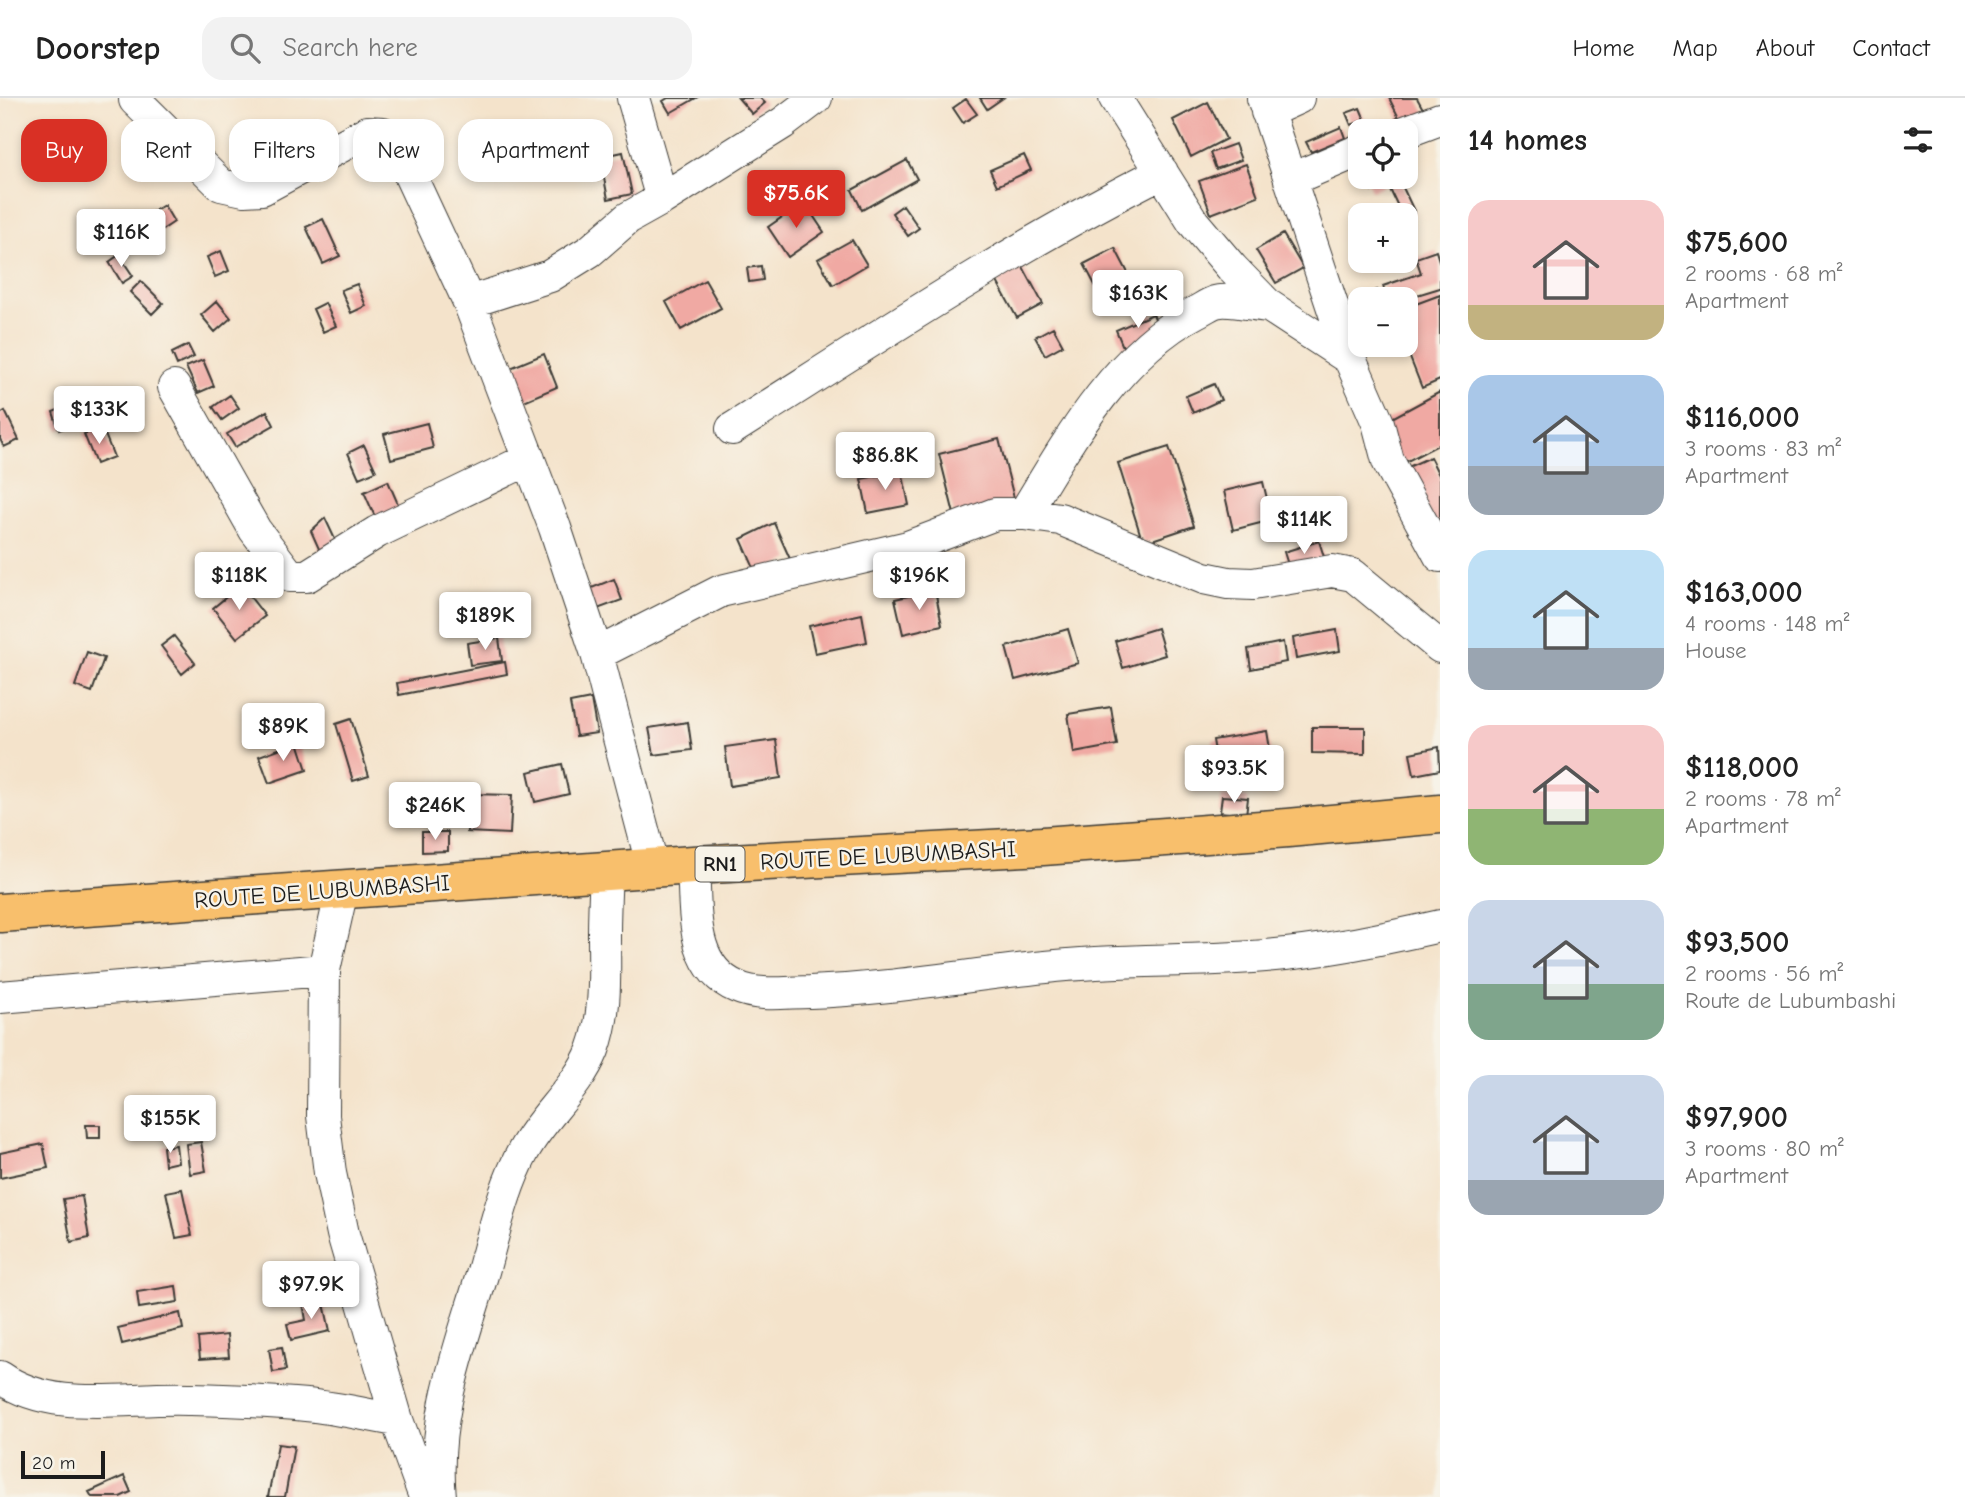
<!DOCTYPE html>
<meta charset="utf-8">
<style>
body{margin:0;font-family:"Comic Neue",sans-serif;background:#f2f2f2;color:#222;height:100vh;display:flex;flex-direction:column;font-size:26px;white-space:nowrap}
*{box-sizing:border-box;margin:0}
p{font-size:23px;color:#767676}
.icon{flex:none;width:38px;height:38px;fill:none;stroke:currentColor;stroke-width:2;stroke-linecap:round;stroke-linejoin:round}
.map{position:relative;flex:1;overflow:hidden}
.panel{display:flex;flex-direction:column;background:#fff;width:525px}
.panel>*{flex:none}
.banner{position:absolute;left:21px;top:21px;width:665px;height:63px;display:flex;gap:14px}
.buttons{position:absolute;left:1348px;top:21px;display:grid;gap:14px}
.buttons a{display:grid;place-items:center;width:70px;height:70px;border-radius:14px;background:#fff;box-shadow:0 4px 10px #0003;font-size:35px}
.scale{position:absolute;left:21px;bottom:18px;width:84px;box-sizing:border-box;padding-left:7px;border:4px solid #1c1c1c;border-top:0;font-size:19px;line-height:24px;white-space:nowrap;color:#1c1c1c;-webkit-text-stroke:5px #f7f3e8;paint-order:stroke}
.price{position:absolute;translate:-50% -60px;padding:0 16px;border-radius:7px;background:#fff;color:#222;font-size:23px;line-height:46px;filter:drop-shadow(0 2px 4px #0008)}
.price::after{content:'';position:absolute;left:50%;top:42px;width:21px;height:16px;margin-left:-10px;background:inherit;clip-path:polygon(0 0,100% 0,50% 100%)}
.price.on{background:#d93025;color:#fff}
ul{padding:0;list-style:none}
li{display:flex;align-items:center;gap:21px;height:175px;padding:0 28px}
li span{display:grid;place-items:center;flex:none;width:196px;height:140px;border-radius:21px;color:#555}
li>.icon{margin-inline-start:auto}
span .icon{width:84px;height:84px;fill:#fffc;stroke-width:1}
li b{font-size:30px}
h2{display:flex;justify-content:space-between;align-items:center;height:84px;padding:0 28px;font-size:30px}
.chip{padding:0 24px;border-radius:21px;background:#fff;box-shadow:0 4px 10px #0003;font-size:24px;line-height:63px}
.chip.on{background:#d93025;color:#fff}
header{display:flex;align-items:center;gap:42px;box-sizing:border-box;height:98px;padding:0 35px;background:#fff;border-bottom:2px solid #e0e0e0}
header strong{font-size:33px}
nav{display:flex;gap:38px;margin-inline-start:auto;font-size:24px}
.search{width:490px;height:63px;background:#f2f2f2;display:flex;align-items:center;gap:18px;box-sizing:border-box;padding:0 24px;border-radius:21px;color:#767676;font-size:26px}
main{display:flex;flex:1;min-height:0}
.map>svg:first-child{display:block}
.building{fill:#f0a9a3}
.lines{fill:none;stroke-linecap:round;stroke-linejoin:round}
.minor-casing{stroke:#3c3a36;stroke-width:34}
.highway-casing{stroke:#3c3a36;stroke-width:41}
.minor{stroke:#fff;stroke-width:32}
.highway{stroke:#f8bf6c;stroke-width:38}
.labels{text-anchor:middle;stroke-width:5;stroke-linejoin:round;paint-order:stroke}
.shield{fill:#f7f3e8;stroke:#5e5c59;stroke-width:2}
.shield-label{font-size:21px;font-weight:bold;fill:#1c1c1c}
.street-label{font-size:23px;fill:#1c1c1c;stroke:#f7f3e8}
</style>
<header>
<strong>Doorstep</strong>
<div class="search"><svg class="icon" aria-label="search" viewBox="0 0 24 24"><circle cx="10" cy="10" r="6"/><path d="M15 15l6 6"/></svg>Search here</div>
<nav><a>Home</a><a>Map</a><a>About</a><a>Contact</a></nav>
</header>
<main>
<div class="map">
<svg width="1440" height="1399" viewBox="0 0 1440 1399">
<rect width="100%" height="100%" fill="#f7f3e8"/>
<filter id="ink" filterUnits="userSpaceOnUse"><feTurbulence type="fractalNoise" baseFrequency=".0143" numOctaves="2"/><feDisplacementMap in="SourceGraphic" scale="14" xChannelSelector="R" yChannelSelector="G"/><feConvolveMatrix kernelMatrix="1 2 1 2 8 2 1 2 1" color-interpolation-filters="sRGB"/></filter>
<filter id="wash" filterUnits="userSpaceOnUse"><feTurbulence type="fractalNoise" baseFrequency=".00686" numOctaves="4" result="noise"/><feDisplacementMap in="SourceGraphic" scale="28" xChannelSelector="R" yChannelSelector="G"/><feGaussianBlur stdDeviation="1.57" result="paint"/><feColorMatrix in="noise" values="0 0 0 0 0 0 0 0 0 0 0 0 0 0 0 0 0 1.4 0 .05"/><feComposite in="paint" operator="in"/></filter>
<g filter="url(#wash)">
<rect width="100%" height="100%" fill="#f4e3cb"/>
<g id="blocks">
<path class="building" d="M668 0H696L670 15 663 3Z
M738 0H760L765 5 752 16Z
M980 0H1003L987 11Z
M1389 0H1417L1428 20 1405 32Z
M966 1 977 16 963 25 953 10Z
M1208 4 1226 41 1191 59 1173 22Z
M1360 10 1365 22 1351 27 1346 15Z
M80 29 88 44 54 60 47 46Z
M1341 29 1345 40 1311 54 1306 44Z
M1235 46 1241 62 1216 71 1210 55Z
M623 54 632 96 608 101 600 59Z
M1024 57 1031 72 997 88 990 72Z
M907 62 917 81 862 112 852 92Z
M1246 66 1258 98 1211 116 1199 83Z
M1374 79H1398L1415 115 1405 119 1402 117 1387 85 1372 93 1366 82Z
M804 104 824 134 788 159 768 129Z
M164 107 174 124 156 136 145 118Z
M903 107 919 130 908 138 892 115Z
M323 121 340 158 323 166 306 129Z
M1283 136 1303 170 1276 185 1256 152Z
M852 142 867 167 833 187 818 161Z
M1115 150 1137 192 1106 208 1084 166Z
M221 153 229 173 215 179 207 159Z
M1436 153 1440 166V190L1404 201H1387L1383 188 1421 175 1416 160Z
M119 157 133 178 122 185 109 164Z
M1021 165 1043 206 1017 220 995 180Z
M761 168 763 182 749 184 747 170Z
M705 182 721 210 681 232 666 204Z
M141 183 163 205 152 216 130 194Z
M357 186 366 208 351 215 341 192Z
M1377 192 1379 201H1360L1359 209 1356 199Z
M1440 197V282L1422 290 1405 247V210Z
M217 203 231 220 215 234 201 217Z
M325 205 336 228 323 234 313 211Z
M1153 216 1160 233 1123 249 1116 232Z
M1053 229 1063 247 1045 257 1035 239Z
M188 247 194 259 177 267 172 255Z
M544 256 557 289 517 306 503 273Z
M203 262 214 288 198 295 186 269Z
M1214 286 1221 302 1193 315 1186 298Z
M1440 294V346L1400 367 1379 327Z
M230 297 239 310 222 322 213 309Z
M65 309 72 327 59 332 53 314Z
M5 313 19 342 4 349 0 341V316Z
M267 313 274 327 235 349 227 336Z
M427 325 433 350 391 361 384 336Z
M102 329 114 359 96 366 84 336Z
M999 341 1015 404 955 420 939 356Z
M364 347 376 373 359 380 348 355Z
M1169 349 1194 428 1143 445 1118 365Z
M1430 359 1440 379V437L1406 370Z
M902 373 909 407 868 415 861 381Z
M388 383 404 420 380 430 364 394Z
M1263 384 1272 422 1233 432 1224 393Z
M325 420 340 452 323 460 311 433Z
M774 425 790 461 757 477 741 441Z
M1319 443 1325 462 1290 473 1284 454Z
M614 481 622 502 592 513 584 493Z
M241 487 265 518 237 540 213 510Z
M935 492 942 527 903 536 895 501Z
M862 516 867 544 815 555 809 528Z
M1157 530 1165 557 1123 570 1115 543Z
M1068 531 1078 565 1015 582 1006 549Z
M1337 532 1340 553 1296 561 1293 540Z
M174 538 195 565 182 576 161 548Z
M499 540 502 563 470 567 467 545Z
M1283 544 1286 564 1251 571 1248 551Z
M87 554 104 560 92 594 75 588Z
M505 564 507 576 399 597 397 585Z
M591 601 597 635 576 638 570 605Z
M1111 609 1117 647 1074 655 1068 616Z
M295 616 303 633 275 646 267 628Z
M351 621 369 678 353 683 336 626Z
M688 624 692 652 654 657 649 630Z
M1312 629H1365V656L1312 655Z
M1267 633 1271 657 1217 666 1213 642Z
M776 642 781 680 730 688 725 649Z
M298 644 307 672 269 685 259 658Z
M1439 649 1440 672 1414 677 1410 655Z
M562 666 569 696 535 704 528 674Z
M469 696 512 697 510 736 467 734Z
M1222 698 1248 700 1246 717 1220 714Z
M422 734H448V753L422 754Z
M86 1027H100V1040H87Z
M201 1044 206 1073 190 1076 186 1046Z
M43 1046 48 1070 0 1080V1055Z
M176 1047 178 1064 165 1067 163 1049Z
M182 1091 192 1137 176 1140 166 1094Z
M82 1098 89 1140 71 1144 63 1101Z
M176 1188 178 1204 139 1210 137 1194Z
M323 1201 330 1233 291 1242 287 1226 306 1222 303 1205Z
M180 1215 183 1231 122 1246 118 1230Z
M227 1237 229 1259 200 1261 198 1240Z
M282 1249 286 1272 273 1274 269 1251Z
M278 1346 294 1348 285 1399H268Z
M124 1378 131 1394 120 1399H92L89 1394Z"/>
</g>
</g>
<g filter="url(#ink)">
<use href="#blocks" fill-opacity="0" stroke="#3c3a36" stroke-width="2"/>
<g class="lines">
<g class="minor-casing">
<path id="minor" d="M633 0 662 101
M1115 0 1193 124 1232 170 1269 208 1350 261
M1263 0 1350 261 1378 325 1388 363 1440 458
M135 2 221 87 244 92 262 91 367 34 383 35 396 47 469 204 555 430 597 556 653 770
M1267 14 1298 0
M1405 34 1440 21
M1290 82 1360 52
M469 204 550 178 590 153 628 120 662 101 783 25 816 0
M174 289 255 432 290 478H307L377 434 529 361
M732 331C873 242 1013 149 1162 74
M1024 416C1068 343 1119 254 1196 214 1202 211 1209 206 1215 204 1227 200 1255 207 1269 208
M597 556 721 493 908 449 995 416H1024L1060 421 1204 480 1228 485 1253 486 1332 473 1353 477 1440 549
M693 767C696 809 689 869 737 889 759 899 786 894 810 894 889 891 967 877 1046 869 1115 861 1184 864 1252 859 1316 855 1378 842 1440 828
M342 792 324 872 323 1018 330 1075 343 1136 397 1322 425 1399
M0 899 324 872
M0 1279C54 1317 127 1298 189 1301 228 1302 268 1303 306 1307 337 1310 367 1317 397 1322
M440 1399C432 1321 460 1250 482 1177 494 1135 503 1090 524 1052 544 1016 577 991 593 952 607 914 604 876 604 837 604 815 605 794 606 773"/>
</g>
<g class="highway-casing">
<path id="highway" d="M0 815 693 767 1043 748 1288 730 1440 716"/>
</g>
<use href="#minor" class="minor"/>
<use href="#highway" class="highway"/>
</g>
</g>
<g class="labels">
<rect class="shield" x="695.5" y="748.5" width="49" height="35" rx="5"/>
<g class="shield-label">
<text x="720" y="773">RN1</text>
</g>
<g class="street-label">
<text transform="translate(888 757) rotate(-3)" y="8">ROUTE DE LUBUMBASHI</text>
<text transform="translate(322 793) rotate(-4)" y="8">ROUTE DE LUBUMBASHI</text>
</g>
</g>
</svg>
<div class="buttons">
<a><svg class="icon" aria-label="locate" viewBox="0 0 24 24"><circle cx="12" cy="12" r="6"/><path d="M12 2v4M12 18v4M2 12h4M18 12h4"/></svg></a>
<a>+</a>
<a>−</a>
</div>
<div class="scale">20 m</div>
<b class="price on" style="left:796px;top:132px">$75.6K</b>
<b class="price" style="left:121px;top:171px">$116K</b>
<b class="price" style="left:1138px;top:232px">$163K</b>
<b class="price" style="left:99px;top:348px">$133K</b>
<b class="price" style="left:885px;top:394px">$86.8K</b>
<b class="price" style="left:1304px;top:458px">$114K</b>
<b class="price" style="left:239px;top:514px">$118K</b>
<b class="price" style="left:919px;top:514px">$196K</b>
<b class="price" style="left:485px;top:554px">$189K</b>
<b class="price" style="left:283px;top:665px">$89K</b>
<b class="price" style="left:1234px;top:707px">$93.5K</b>
<b class="price" style="left:435px;top:744px">$246K</b>
<b class="price" style="left:170px;top:1057px">$155K</b>
<b class="price" style="left:311px;top:1223px">$97.9K</b>
<div class="banner">
<a class="chip on">Buy</a>
<a class="chip">Rent</a>
<a class="chip">Filters</a>
<a class="chip">New</a>
<a class="chip">Apartment</a>
</div>
</div>
<section class="panel">
<h2>14 homes<svg class="icon" aria-label="filters" viewBox="0 0 24 24"><path d="M4 7h16M4 17h16"/><circle cx="9" cy="7" r="2"/><circle cx="15" cy="17" r="2"/></svg></h2>
<ul>
<li><span style="background:linear-gradient(#f6c9c9 75%,#c2b280 0)"><svg class="icon" aria-label="home" viewBox="0 0 24 24"><path d="M3 11l9-7 9 7M6 9v11h12V9"/></svg></span><div><b>$75,600</b><p>2 rooms · 68 m²</p><p>Apartment</p></div></li>
<li><span style="background:linear-gradient(#a9c7e8 65%,#9aa5b1 0)"><svg class="icon" aria-label="home" viewBox="0 0 24 24"><path d="M3 11l9-7 9 7M6 9v11h12V9"/></svg></span><div><b>$116,000</b><p>3 rooms · 83 m²</p><p>Apartment</p></div></li>
<li><span style="background:linear-gradient(#bfe0f5 70%,#9aa5b1 0)"><svg class="icon" aria-label="home" viewBox="0 0 24 24"><path d="M3 11l9-7 9 7M6 9v11h12V9"/></svg></span><div><b>$163,000</b><p>4 rooms · 148 m²</p><p>House</p></div></li>
<li><span style="background:linear-gradient(#f6c9c9 60%,#8fb573 0)"><svg class="icon" aria-label="home" viewBox="0 0 24 24"><path d="M3 11l9-7 9 7M6 9v11h12V9"/></svg></span><div><b>$118,000</b><p>2 rooms · 78 m²</p><p>Apartment</p></div></li>
<li><span style="background:linear-gradient(#c9d6e8 60%,#7fa58c 0)"><svg class="icon" aria-label="home" viewBox="0 0 24 24"><path d="M3 11l9-7 9 7M6 9v11h12V9"/></svg></span><div><b>$93,500</b><p>2 rooms · 56 m²</p><p>Route de Lubumbashi</p></div></li>
<li><span style="background:linear-gradient(#c9d6e8 75%,#9aa5b1 0)"><svg class="icon" aria-label="home" viewBox="0 0 24 24"><path d="M3 11l9-7 9 7M6 9v11h12V9"/></svg></span><div><b>$97,900</b><p>3 rooms · 80 m²</p><p>Apartment</p></div></li>
</ul>
</section>
</main>
